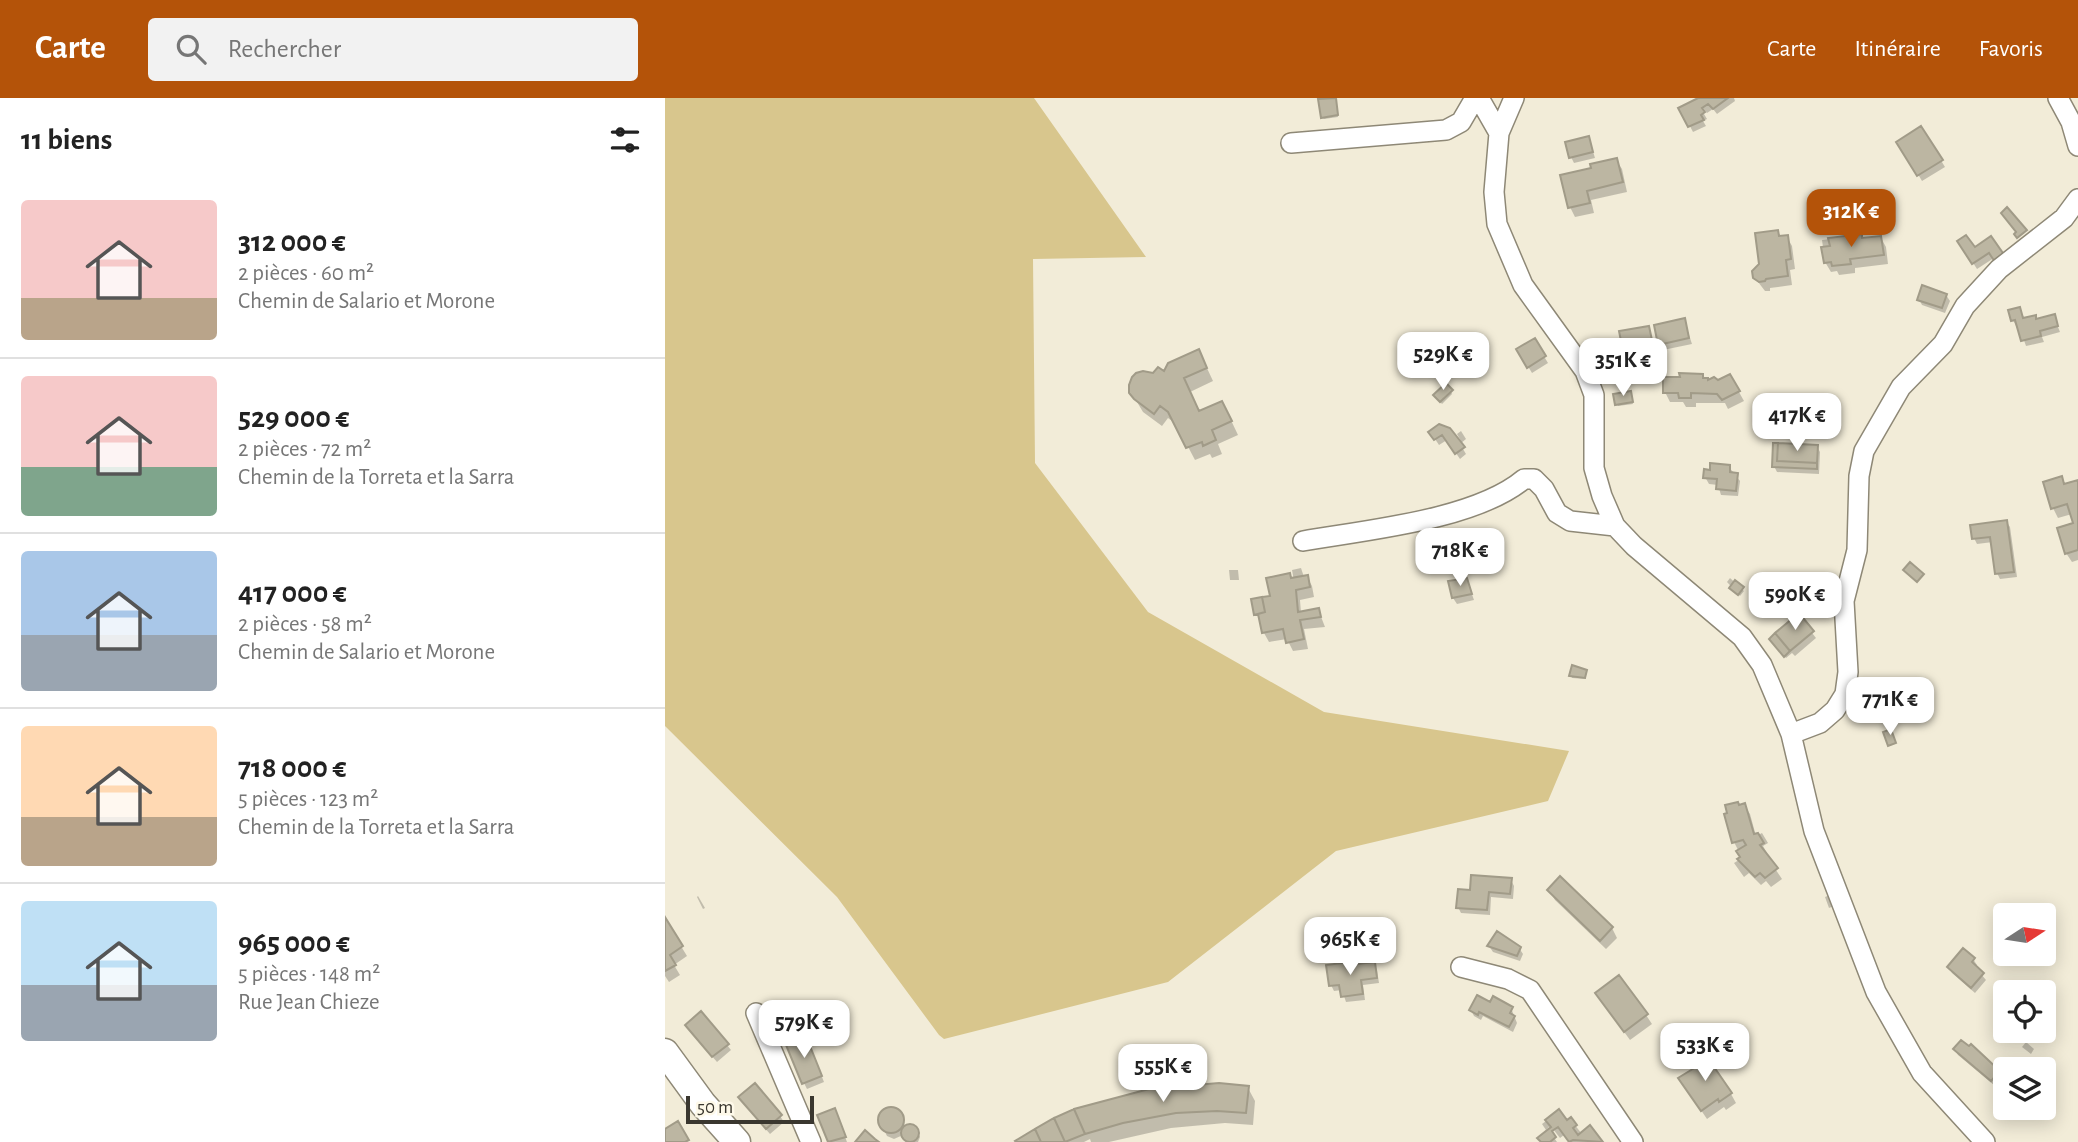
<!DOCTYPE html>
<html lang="fr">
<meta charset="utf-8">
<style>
body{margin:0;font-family:"Alegreya Sans",sans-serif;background:#f2f2f2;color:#222;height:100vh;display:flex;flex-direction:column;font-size:26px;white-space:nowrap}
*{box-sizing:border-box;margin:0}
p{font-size:23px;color:#767676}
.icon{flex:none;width:38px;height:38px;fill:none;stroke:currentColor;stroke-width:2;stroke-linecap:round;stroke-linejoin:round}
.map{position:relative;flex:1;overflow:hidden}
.details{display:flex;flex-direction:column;background:#fff;width:665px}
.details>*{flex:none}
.needle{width:46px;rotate:78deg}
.tools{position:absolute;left:1328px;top:805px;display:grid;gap:14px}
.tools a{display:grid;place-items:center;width:63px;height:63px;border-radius:7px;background:#fff;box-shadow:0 4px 18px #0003;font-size:35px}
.scale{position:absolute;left:21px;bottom:18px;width:128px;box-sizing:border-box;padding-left:7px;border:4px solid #3a372f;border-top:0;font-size:19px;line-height:24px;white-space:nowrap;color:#3a372f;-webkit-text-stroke:5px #fef9e9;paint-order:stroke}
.price{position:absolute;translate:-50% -60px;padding:0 16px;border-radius:14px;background:#fff;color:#222;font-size:23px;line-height:46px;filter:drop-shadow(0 2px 4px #0008)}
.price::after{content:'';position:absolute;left:50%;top:42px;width:21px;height:16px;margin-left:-10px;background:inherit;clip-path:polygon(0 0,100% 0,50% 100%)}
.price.selected{background:#b45309;color:#fff}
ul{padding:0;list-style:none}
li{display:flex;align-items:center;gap:21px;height:175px;padding:0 21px}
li+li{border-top:2px solid #e0e0e0}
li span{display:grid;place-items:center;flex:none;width:196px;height:140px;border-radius:7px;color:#555}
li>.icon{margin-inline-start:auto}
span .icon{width:84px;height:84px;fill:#fffc;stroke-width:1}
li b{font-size:30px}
h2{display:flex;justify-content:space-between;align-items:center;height:84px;padding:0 21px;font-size:30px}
header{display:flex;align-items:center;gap:42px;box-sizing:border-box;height:98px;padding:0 35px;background:#b45309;color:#fff}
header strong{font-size:33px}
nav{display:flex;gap:38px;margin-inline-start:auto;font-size:24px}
.search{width:490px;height:63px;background:#f2f2f2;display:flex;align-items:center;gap:18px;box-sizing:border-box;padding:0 24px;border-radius:7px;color:#767676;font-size:26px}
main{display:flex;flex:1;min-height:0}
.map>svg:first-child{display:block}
.green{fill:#d8c68d}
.shadow{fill:#0003}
.building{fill:#bcb6a2;stroke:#a19b88;stroke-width:2}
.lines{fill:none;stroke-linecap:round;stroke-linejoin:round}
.street-casing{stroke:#8e8876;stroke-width:22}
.secondary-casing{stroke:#8e8876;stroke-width:29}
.street{stroke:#fff;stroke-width:19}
.secondary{stroke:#fff;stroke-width:26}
</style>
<header>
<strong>Carte</strong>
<div class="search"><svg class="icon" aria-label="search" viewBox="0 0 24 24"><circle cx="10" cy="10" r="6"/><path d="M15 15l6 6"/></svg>Rechercher</div>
<nav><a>Carte</a><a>Itinéraire</a><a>Favoris</a></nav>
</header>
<main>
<section class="details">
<h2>11 biens<svg class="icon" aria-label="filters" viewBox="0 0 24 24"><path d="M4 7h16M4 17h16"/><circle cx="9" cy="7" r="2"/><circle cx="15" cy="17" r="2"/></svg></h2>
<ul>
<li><span style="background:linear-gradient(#f6c9c9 70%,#b9a48a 0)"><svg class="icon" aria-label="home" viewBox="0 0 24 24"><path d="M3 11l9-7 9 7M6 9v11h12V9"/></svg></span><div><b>312 000 €</b><p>2 pièces · 60 m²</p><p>Chemin de Salario et Morone</p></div></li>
<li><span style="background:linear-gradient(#f6c9c9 65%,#7fa58c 0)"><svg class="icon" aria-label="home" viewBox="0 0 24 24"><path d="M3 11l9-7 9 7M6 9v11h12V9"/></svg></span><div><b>529 000 €</b><p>2 pièces · 72 m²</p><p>Chemin de la Torreta et la Sarra</p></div></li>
<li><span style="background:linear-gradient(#a9c7e8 60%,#9aa5b1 0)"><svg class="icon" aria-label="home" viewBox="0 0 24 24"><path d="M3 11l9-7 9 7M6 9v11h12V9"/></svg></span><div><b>417 000 €</b><p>2 pièces · 58 m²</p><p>Chemin de Salario et Morone</p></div></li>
<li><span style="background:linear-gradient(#ffd9b3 65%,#b9a48a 0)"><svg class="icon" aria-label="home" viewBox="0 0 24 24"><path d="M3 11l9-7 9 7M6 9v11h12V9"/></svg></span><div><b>718 000 €</b><p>5 pièces · 123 m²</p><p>Chemin de la Torreta et la Sarra</p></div></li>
<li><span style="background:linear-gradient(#bfe0f5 60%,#9aa5b1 0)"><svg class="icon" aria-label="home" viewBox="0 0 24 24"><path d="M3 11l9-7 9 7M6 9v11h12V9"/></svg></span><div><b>965 000 €</b><p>5 pièces · 148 m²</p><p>Rue Jean Chieze</p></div></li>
</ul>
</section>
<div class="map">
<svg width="1413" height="1044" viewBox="0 0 1413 1044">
<rect width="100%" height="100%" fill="#f2ecd8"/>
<path class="green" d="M0 0H369L481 159 368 161 370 365 483 514 659 614 904 653 883 703 671 753 503 884 279 941 274 937 172 799 0 628Z"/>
<path class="shadow" d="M1036 0H1069L1070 3 1052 16 1048 11 1042 15 1038 10 1036 11 1042 21 1038 23 1041 28 1028 34 1016 11Z
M671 3 673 19 659 21 657 19Z
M1256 30 1280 69 1257 83 1234 44Z
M924 40 930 60 909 65 906 59Z
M951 62 957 71 962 94 926 102 929 115 910 119 905 109 928 71Z
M1113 134 1116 139H1122L1127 148 1130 171 1125 172 1127 187 1105 190V193H1100L1090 180Z
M1196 137 1198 142 1216 140 1221 149 1223 166 1190 170V175L1174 177 1172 173 1166 174 1160 164 1157 142Z
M1326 140 1329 160 1312 171 1294 143 1309 152Z
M1281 197 1285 203 1280 215 1257 207 1254 201Z
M1354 211 1359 222 1372 223 1389 219 1395 234 1377 239 1379 244 1361 248 1354 228H1351L1348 222Z
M1019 222 1027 246 998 252 995 246Z
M984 230 990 253 963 258 960 252Z
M869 242 883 265 867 275 853 252Z
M534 253 548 283 525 294 534 314 564 318 573 337 553 346 557 356 547 360 545 356 530 362 511 326 503 320 497 328 478 314 466 294Z
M1037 277 1044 283 1053 284 1065 278 1079 303 1063 311 1060 305H1031V309H1021L1018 304H1005L1000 294Z
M786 294 787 296 777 306 771 299Z
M966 298 968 306 953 308 952 306Z
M774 328 794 344 796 343 792 336 796 333 801 341 795 346 801 356 795 361 782 342 774 347 766 335Z
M1152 348 1155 354 1154 376 1112 374 1109 368Z
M1064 369 1075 383 1073 398 1056 397 1053 387 1044 386 1040 379Z
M1396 380 1400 387 1413 384V462L1407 464 1401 455 1410 426 1407 416 1393 420 1388 410Z
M1341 423 1345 429 1352 479 1335 481 1332 475 1328 444 1312 446 1309 440Z
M636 470 639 479H642L647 488 649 499 635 502 636 515 653 511 660 529 639 531 643 551 628 553 622 541 604 544 599 535 595 517 592 518 590 516 624 477 629 483 627 472Z
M564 472H573L574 482H565Z
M1065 480 1079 493 1075 498 1062 484Z
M804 488 809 502 792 506 788 500Z
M1134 518 1151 540 1130 558 1127 555 1121 560 1107 543Z
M921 573V581L907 580 906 578Z
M1079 707 1085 716 1091 738 1097 735 1103 745 1098 748 1102 755 1100 756 1117 781 1106 789 1101 783 1096 787 1084 775 1079 779 1069 765 1077 760 1069 744 1074 708Z
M846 782 849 788 848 801 826 799 825 817 796 815 793 809 806 794Z
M884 792 947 830 952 840 941 851 890 802Z
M1165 797 1169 808 1164 810 1160 799Z
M33 798 40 810 38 811 32 799Z
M0 822 22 858 9 867 15 877 4 884 0 878Z
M824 848 854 850 858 856 855 863 828 854Z
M1308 861 1312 867 1310 869 1321 882 1310 895 1287 875 1284 869Z
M709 866 712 872 714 885 698 887 700 902 681 904 677 892 669 893 666 887 694 868Z
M938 905 981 917 987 926 965 942Z
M826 906 846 910 852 925 848 934 818 918 816 922 809 918 806 912Z
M25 933 62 947 66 952 52 964Z
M1361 944 1369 951 1366 956 1357 949Z
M144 946 159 984 142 991 139 985Z
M1290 951 1334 974 1337 980 1330 988 1293 957Z
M583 990 590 1003 588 1027 560 1025 506 1030 444 1044H426L425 1041 419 1044H351Z
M1021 990 1066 996 1071 1005 1061 1012 1059 1009 1042 1021Z
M79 1006 115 1018 119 1024 105 1036Z
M224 1011 234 1014 241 1030 243 1028 251 1030 255 1039 253 1044H243L238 1037 229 1041 222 1038 215 1024 218 1014Z
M893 1014 901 1024 905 1021 917 1036 925 1030 936 1044H904L899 1037 895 1040 888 1031 885 1034 892 1044H877L875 1040 890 1028H885L881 1032 877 1026Z
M154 1018H172L182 1044H164Z"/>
<path class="building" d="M671 0 673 17 656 20 653 1Z
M1033 0H1063L1048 11 1043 6 1037 10 1040 14 1036 17 1039 22 1023 29 1013 10Z
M1256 28 1278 62 1252 78 1231 44Z
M924 38 928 54 904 60 900 44Z
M952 60 958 84 922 93 925 105 903 110 895 77 926 70 925 66Z
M1342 109 1362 132 1352 140 1349 136 1351 134 1336 115Z
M1113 132 1114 138 1123 137 1126 161 1121 162 1123 178 1101 181 1100 183 1094 184 1088 180 1087 173 1094 166 1090 135Z
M1197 136V140L1216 138 1219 157 1185 161 1186 166 1167 168 1166 164 1159 165 1156 149 1165 148 1163 140Z
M1301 137 1310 149 1326 138 1340 158 1330 164 1324 155 1307 166 1292 143Z
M1257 187 1282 196 1277 210 1252 202Z
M1355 209 1358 220 1371 217V221L1390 216 1393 228 1375 233 1376 238 1356 243 1350 222 1346 223 1343 212Z
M1020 220 1024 240 993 247 989 227Z
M984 228 988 247 958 253 954 233Z
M870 240 881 258 862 270 851 251Z
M534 251 542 270 519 280 534 313 557 303 567 323 547 332 551 342 538 348 537 344 521 350 503 314 495 308 489 316 469 301 464 295V287L467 279 471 275 478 273 488 275 493 269 499 273 503 265Z
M1014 275 1038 276V280H1043V282L1049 279 1053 282 1065 276 1075 293 1057 302 1052 296 1026 295V300H1014L1013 295H998V279H1015Z
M781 285 788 292 775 304 768 297Z
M966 293 968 304 950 307 948 296Z
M774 326 785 330 800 349 790 356 777 337 769 342 763 334Z
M1108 345H1113L1112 363 1152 365V371L1107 369Z
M1113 345 1153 347 1152 365 1112 363Z
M1045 365 1065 367V374L1073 375 1071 393 1051 391 1052 381 1038 380 1039 371 1045 372Z
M1397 378 1399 386 1413 382V452L1400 456 1392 430 1408 425 1402 406 1386 411 1378 384Z
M1342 422 1349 474 1330 476 1325 439 1307 441 1305 427Z
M1245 464 1259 476 1252 484 1238 472Z
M625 475 626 480 643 477 645 489 631 492 633 514 654 510 656 519 635 522 639 541 621 545 618 531 597 535 593 516 600 514 597 499 605 498 601 480Z
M802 480 807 496 787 500 783 483Z
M1070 482 1079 489 1073 497 1064 490Z
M597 499 600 514 589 517 586 501Z
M1134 515 1149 533 1125 553 1110 535Z
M1110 535 1125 553 1119 559 1104 541Z
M907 567 922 572 920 580 904 578Z
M1226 631 1231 645 1223 648 1218 634Z
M1073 704 1074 707 1080 705 1089 736 1093 735 1099 745 1095 747 1113 770 1100 780 1095 775 1090 779 1072 761 1075 759 1071 753 1081 747 1078 742 1067 745 1059 716 1062 715 1060 707Z
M806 777 847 780 845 796 824 794 822 812 791 810 793 791 805 792Z
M895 778 948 829 935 843 882 792Z
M0 819 18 848 5 857 11 867 0 873Z
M832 833 856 849 852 858 822 848Z
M1298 850 1310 860 1307 864 1319 875 1306 890 1282 869Z
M693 863V866L710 864 712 880 696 882 698 896 676 899 674 887 664 888 661 867Z
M954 877 983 916 959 934 930 895Z
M812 897 825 904 828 898 848 909 845 915 850 918 844 929 814 914 813 917 804 912Z
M36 913 64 946 47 959 20 927Z
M141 938 157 978 137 986 121 947Z
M1296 942 1304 948 1306 946 1335 973 1326 983 1288 951Z
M1038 953 1067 995 1054 1004 1053 1001 1036 1013 1013 980 1031 969 1026 961Z
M90 985 117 1017 101 1031 73 999Z
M554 985 584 988 581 1015 552 1013 511 1015 458 1025 420 1036 409 1011 484 991Z
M213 1022a13 13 0 1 1 26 0a13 13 0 1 1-26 0Z
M170 1010 181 1039 163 1044 152 1017Z
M409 1011 420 1036 400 1044 389 1020Z
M894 1011 902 1022 906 1019 912 1027 908 1030 913 1037 925 1027 938 1044 908 1042 904 1044 893 1029 887 1033 891 1039 885 1044H876L872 1040 886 1029 880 1022Z
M389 1020 400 1044H376L370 1031Z
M13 1023 24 1042 20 1044H0V1031Z
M236 1035a9 9 0 1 1 18 0a9 9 0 1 1-18 0Z
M370 1031 376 1044H351L350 1043Z
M200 1032 210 1041 214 1044H190Z"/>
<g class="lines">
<g class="street-casing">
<path id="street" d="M814 0 834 35
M849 0 834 35 829 94 832 126 858 187 920 273 929 297V370L937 398 950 428
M1393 0 1406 24 1413 48
M626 45 781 32 796 24 810 0
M638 443C701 432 810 422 859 381H869L879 391 892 415 905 423 950 428 969 448 1077 539 1097 567 1126 636 1149 733 1211 894 1257 975 1320 1044
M1126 636 1155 625 1170 612 1180 596 1183 574 1179 503 1192 452 1194 378 1199 353 1236 289 1278 246 1300 208 1334 171 1399 120 1413 101
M796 869 843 881 865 892 968 1044
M91 915 146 1044"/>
</g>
<g class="secondary-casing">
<path id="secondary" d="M0 954 38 1006 72 1044"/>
</g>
<use href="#street" class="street"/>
<use href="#secondary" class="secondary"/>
</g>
</svg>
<div class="tools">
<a><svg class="needle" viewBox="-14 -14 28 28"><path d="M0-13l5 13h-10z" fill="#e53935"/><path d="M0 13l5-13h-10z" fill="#767676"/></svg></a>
<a><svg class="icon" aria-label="locate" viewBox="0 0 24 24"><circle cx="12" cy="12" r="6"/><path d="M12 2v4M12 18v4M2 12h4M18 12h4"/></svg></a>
<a><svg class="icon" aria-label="layers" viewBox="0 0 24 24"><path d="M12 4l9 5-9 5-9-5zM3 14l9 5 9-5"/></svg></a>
</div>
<div class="scale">50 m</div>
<b class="price selected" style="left:1186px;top:151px">312K €</b>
<b class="price" style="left:778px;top:294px">529K €</b>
<b class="price" style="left:958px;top:300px">351K €</b>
<b class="price" style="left:1132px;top:355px">417K €</b>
<b class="price" style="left:795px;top:490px">718K €</b>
<b class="price" style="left:1130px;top:534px">590K €</b>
<b class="price" style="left:1225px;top:639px">771K €</b>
<b class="price" style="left:685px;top:879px">965K €</b>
<b class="price" style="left:139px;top:962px">579K €</b>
<b class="price" style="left:1040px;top:985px">533K €</b>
<b class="price" style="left:498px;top:1006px">555K €</b>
</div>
</main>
